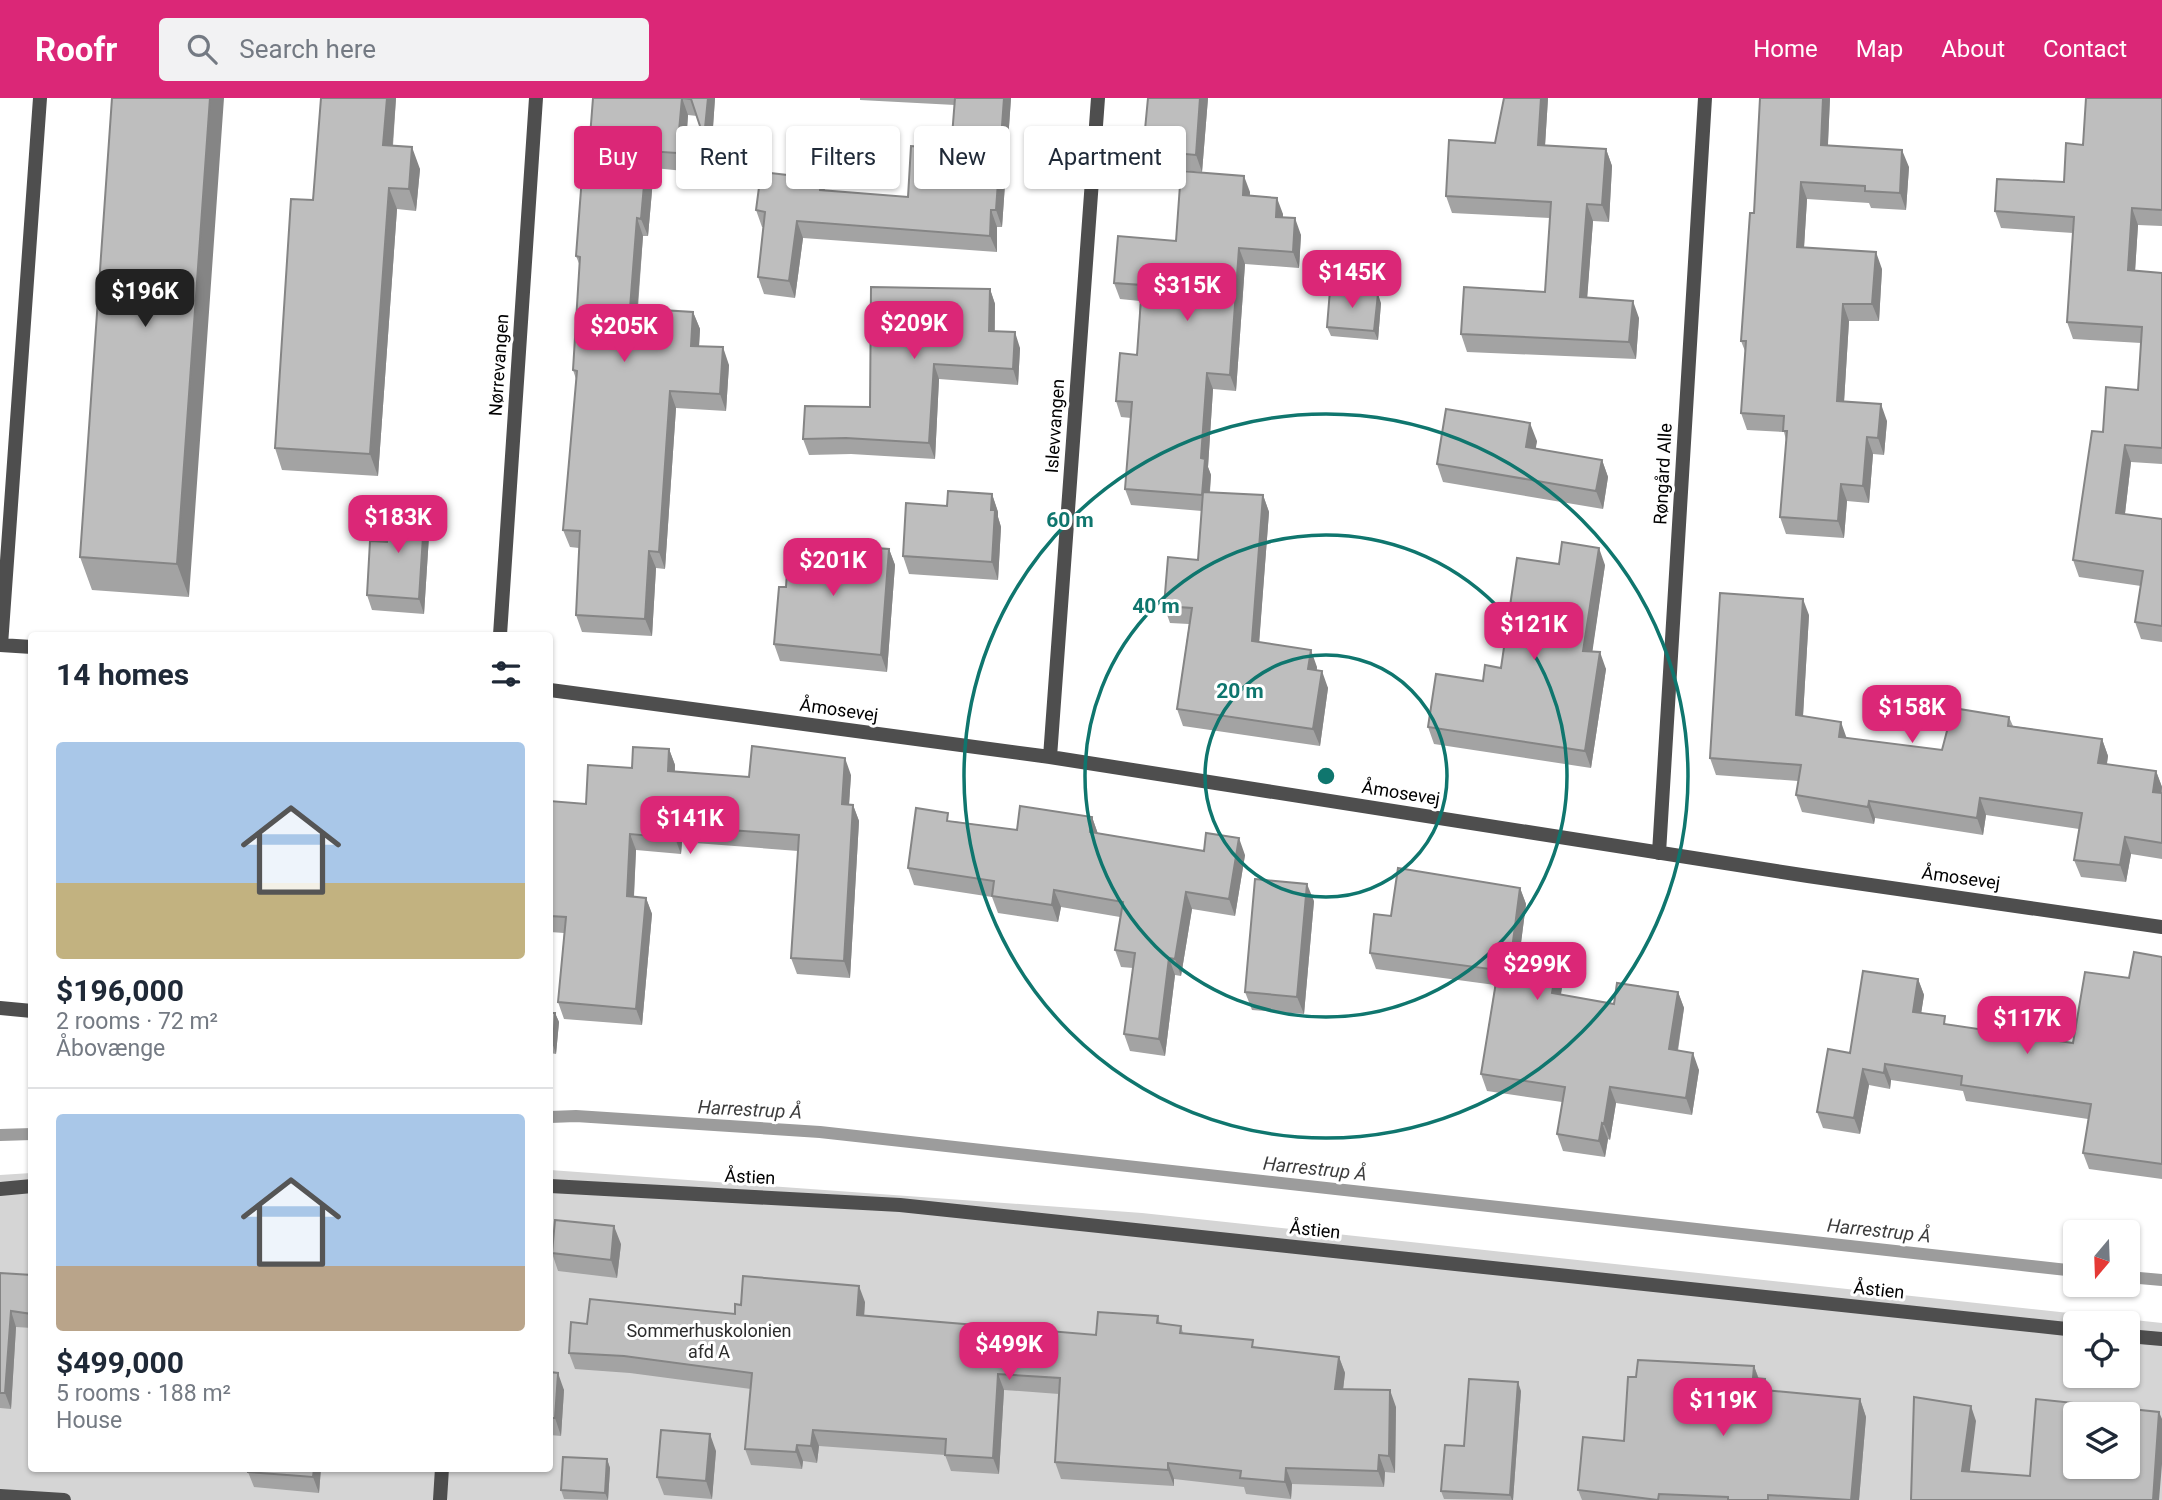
<!DOCTYPE html>
<meta charset="utf-8">
<style>
body{margin:0;font-family:Roboto,sans-serif;background:#f2f2f3;color:#1f2937;height:100vh;display:flex;flex-direction:column;font-size:26px;white-space:nowrap}
*{box-sizing:border-box;margin:0}
p{font-size:23px;color:#747a83}
.icon{flex:none;width:38px;height:38px;fill:none;stroke:currentColor;stroke-width:2;stroke-linecap:round;stroke-linejoin:round}
.map{position:relative;flex:1;overflow:hidden}
.side{position:absolute;left:28px;top:534px;width:525px;height:840px;display:flex;flex-direction:column;background:#fff;border-radius:7px;box-shadow:0 2px 5px #0004}
.side>*{flex:none}
.banner{position:absolute;left:574px;top:28px;width:665px;height:63px;display:flex;gap:14px}
.needle{width:46px;rotate:199deg}
.tools{position:absolute;left:2063px;top:1122px;display:grid;gap:14px}
.tools a{display:grid;place-items:center;width:77px;height:77px;border-radius:7px;background:#fff;box-shadow:0 2px 5px #0004;font-size:35px}
.price{position:absolute;translate:-50% -60px;padding:0 16px;border-radius:14px;background:#db2777;color:#fff;font-size:23px;line-height:46px;filter:drop-shadow(0 2px 4px #0008)}
.price::after{content:'';position:absolute;left:50%;top:42px;width:21px;height:16px;margin-left:-10px;background:inherit;clip-path:polygon(0 0,100% 0,50% 100%)}
.price.current{background:#222;color:#fff}
ul{padding:0;list-style:none}
li{display:grid;align-content:center;gap:14px;height:371px;padding:0 28px}
li+li{border-top:2px solid #e0e1e3}
li span{display:grid;place-items:center;height:217px;border-radius:7px;color:#555}
li>.icon{margin-inline-start:auto}
span .icon{width:126px;height:126px;fill:#fffc;stroke-width:1}
li b{font-size:30px}
h2{display:flex;justify-content:space-between;align-items:center;height:84px;padding:0 28px;font-size:30px}
.tag{padding:0 24px;border-radius:7px;background:#fff;box-shadow:0 2px 5px #0004;font-size:24px;line-height:63px}
.tag.current{background:#db2777;color:#fff}
header{display:flex;align-items:center;gap:42px;box-sizing:border-box;height:98px;padding:0 35px;background:#db2777;color:#fff}
header strong{font-size:33px}
nav{display:flex;gap:38px;margin-inline-start:auto;font-size:24px}
.search{width:490px;height:63px;background:#f2f2f3;display:flex;align-items:center;gap:18px;box-sizing:border-box;padding:0 24px;border-radius:7px;color:#747a83;font-size:26px}
.map>svg:first-child{display:block}
.green{fill:#d5d5d5;fill-rule:evenodd}
.lines{fill:none;stroke-linecap:round;stroke-linejoin:round}
.stream{stroke:#9c9c9c;stroke-width:12}
.service{stroke:#4e4e4e;stroke-width:14}
.minor{stroke:#4e4e4e;stroke-width:14}
.wall{fill:#a3a3a3}
.shaded-wall{fill:#858585}
.building{fill:#bebebe;stroke:#858585;stroke-width:2;fill-rule:evenodd}
.ring{fill:none;stroke:#0f766e;stroke-width:3.5}
.labels{text-anchor:middle;stroke-width:6;stroke-linejoin:round;paint-order:stroke}
.street-label{font-size:18px;fill:#000;stroke:#fff}
.park-label{font-size:18px;fill:#2c2c2c;stroke:#fff}
.water-label{font-size:19px;font-style:italic;fill:#3d3d3d;stroke:#fff}
.centre{fill:#0f766e;stroke:#fff;stroke-width:3.5}
.ring-label{font-size:21px;text-anchor:middle;font-weight:bold;fill:#0f766e;stroke:#fff;stroke-width:6;stroke-linejoin:round;paint-order:stroke}
</style>
<header>
<strong>Roofr</strong>
<div class="search"><svg class="icon" aria-label="search" viewBox="0 0 24 24"><circle cx="10" cy="10" r="6"/><path d="M15 15l6 6"/></svg>Search here</div>
<nav><a>Home</a><a>Map</a><a>About</a><a>Contact</a></nav>
</header>
<div class="map">
<svg width="2162" height="1402" viewBox="0 0 2162 1402">
<rect width="100%" height="100%" fill="#fff"/>
<path class="green" d="M550 1072 1142 1115 2162 1225V1402H0V1077L31 1075 32 1370H550ZM2076 1225H2128V1278H2076ZM2076 1316H2128V1368H2076Z"/>
<g class="lines">
<path class="stream" d="M550 1019 576 1018 820 1034 2076 1173
M0 1037 32 1036
M2128 1179 2162 1182"/>
<path class="service" d="M550 1088 900 1107 2076 1232
M0 1091 32 1088
M2128 1238 2162 1241
M0 1398 64 1402
M440 1402 442 1370"/>
<path class="minor" d="M500 537 536 0
M0 547 32 549
M1 547 40 0
M550 592 1050 659 1808 778 2162 829
M1050 659 1098 0
M1659 755 1705 0
M0 910 32 913"/>
</g>
<path class="wall" d="M112 0 189 499 92 492 80 459Z
M321 0H396L393 48 420 71 416 113 397 111 378 378 282 372 275 350 313 102Z
M593 0H715L711 58 697 18 688 17 684 73 654 70 648 138H643L638 210 693 214 700 231 699 248 729 267 726 313 676 310 665 471 656 470 652 538 582 534 576 517 579 450 570 449 563 432 576 281 573 272 580 168 576 158 589 52Z
M860 0H1011L1002 129H997V154L803 140 795 200 764 196 758 179 763 129H762L756 112 821 81 825 93 908 99 951 51 955 7 860 2Z
M1148 0H1208L1202 74 1158 70 1154 60 1151 59 1144 42Z
M1548 0 1545 47 1606 51 1612 68 1609 124 1593 123 1587 199 1639 220 1636 261 1467 254 1461 236 1545 194 1550 120 1452 115 1446 98 1495 45Z
M1760 0H1830L1828 47 1909 69 1906 112 1871 110 1869 105 1807 101 1804 149 1882 171 1879 223H1849L1844 304 1887 323 1884 357 1873 356 1869 405 1847 403 1844 440 1786 436 1780 419 1786 342 1784 334 1747 332 1741 315 1745 253 1741 243 1754 115Z
M2162 0V128L2138 127 2135 173 2162 175V366L2131 364 2125 416 2162 421V544L2141 541 2135 524 2141 488 2079 479 2073 462 2103 334 2138 292 2141 245 2073 241 2067 224 2073 135 2001 130 1995 113 2064 84 2083 47Z
M1250 94 1249 98 1283 116V120L1301 137 1299 170 1245 166 1236 293 1213 291 1208 369 1211 377 1210 394 1263 397 1269 414 1259 544 1317 569V573L1328 590 1320 648 1183 628 1177 611 1189 526 1170 525 1164 508 1198 462 1202 413 1131 407 1125 391 1131 320 1121 319 1116 303 1137 257 1140 203 1120 201 1114 185Z
M990 191 995 206V233L1020 250 1018 287 939 281 935 361 851 356 809 357 803 341 870 309Z
M1381 205 1378 242 1331 238 1327 229Z
M1537 343 1535 351 1602 362 1608 379 1603 411 1443 384 1437 366Z
M992 396 998 414V419L1001 429 998 482 909 476 903 458 947 408Z
M430 422 424 516 372 512 367 497 387 444Z
M889 451 895 467 887 574 780 563 774 546Z
M1559 466 1605 467 1592 553 1606 571 1591 670 1434 646 1428 629 1483 583 1501 570Z
M1809 517 1803 618 1847 640 1942 652 2009 619 2013 628 2102 641 2108 658 2107 666 2156 673 2162 689V761L2131 756 2126 784 2081 779 2074 762 2079 731 1986 717 1983 737 1875 720 1874 726 1802 714 1796 697 1798 683 1716 677 1710 660Z
M669 651 675 667V673L749 679 851 677 849 706 853 707 859 723 850 880 797 876 791 860 798 753 682 744 681 756 636 752 634 799 646 800 652 816 642 927 564 921 558 904 564 835 550 834V703L586 706 632 670Z
M1092 719 1098 736 1204 753 1245 757 1235 818 1192 811 1181 878 1175 877 1165 958 1130 953 1124 936 1133 870 1121 869 1115 852 1120 819 1061 809 1058 824 998 815 992 799 914 787 908 770 952 723 1017 732Z
M1520 790 1526 806 1519 860 1563 883 1561 897 1614 906 1678 894 1684 910 1678 953 1699 972 1692 1017 1616 1005 1610 1042 1608 1041 1605 1059 1563 1053 1557 1036 1562 1004 1487 993 1481 976 1495 887 1376 871 1370 855 1391 818Z
M1314 803 1304 916 1252 912 1245 894Z
M2162 859V1081L2089 1071 2083 1055 2088 1021 1966 1003 1963 993 1891 982 1890 991 1869 987 1860 1036 1823 1030 1817 1014 1850 955 1918 881 1924 897 1921 915 1949 927 2073 945 2129 880Z
M550 915H555L559 924 556 956 550 955Z
M621 1146 617 1180 558 1173 552 1155Z
M0 1175 32 1177V1230L16 1229 11 1311 0 1310Z
M865 1204 864 1218 1096 1237 1158 1218 1160 1226 1181 1228 1183 1235 1256 1249 1339 1259 1345 1275 1343 1292 1396 1309 1395 1375 1385 1374 1384 1389 1292 1386 1291 1401 1246 1396 1244 1389 1174 1381V1388L1061 1381 1055 1364 1059 1296 1004 1292 999 1376 951 1373 945 1357 819 1348 817 1365 803 1363 802 1371 751 1367 745 1351 751 1291 630 1275 575 1271 569 1255 587 1226 735 1216Z
M1754 1268 1759 1281 1769 1293 1860 1301 1866 1319 1859 1402H1582L1578 1392 1624 1343 1636 1279Z
M550 1274 564 1292 561 1338 550 1337Z
M1521 1293 1513 1402 1444 1401 1441 1393Z
M716 1353 712 1401 664 1397 657 1379Z
M607 1361 610 1370 608 1402 564 1401 561 1392Z
M321 1370 319 1395 254 1389 248 1374Z"/>
<path class="shaded-wall" d="M210 0H224L189 499 177 466Z
M387 0H396L391 68 383 47Z
M682 0 688 17 684 73 677 55Z
M708 0H715L711 58 704 40Z
M1004 0H1011L1002 129 996 112Z
M1200 0H1208L1202 74 1196 57Z
M1541 0H1548L1544 64 1538 47Z
M1823 0H1830L1827 64 1821 47Z
M412 49 420 71 416 113 409 91Z
M1606 51 1612 68 1609 124 1602 107Z
M1902 52 1909 69 1906 112 1900 95Z
M647 53 654 70 648 138 641 121Z
M1244 78 1250 94 1249 114 1243 97Z
M821 81 827 98 820 92Z
M1801 84 1807 101 1803 166 1797 149Z
M389 90 397 111 378 378 370 356Z
M1277 100 1283 116 1282 136 1276 119Z
M1587 106 1593 123 1586 216 1580 199Z
M2132 110 2138 127 2134 189 2128 172Z
M991 112 997 129V154L990 138Z
M637 120 643 138 636 227 630 210Z
M1295 120 1301 137 1299 170 1293 154Z
M797 123 803 140 795 200 789 183Z
M1239 150 1245 166 1236 293 1230 277Z
M1876 154 1882 171 1879 223 1872 206Z
M990 191 995 206 994 248 989 233Z
M1378 196 1381 205 1378 242 1374 233Z
M1633 203 1639 220 1636 261 1629 244Z
M1843 206 1849 223 1843 320 1837 303Z
M693 214 700 231 698 265 691 248Z
M1015 234 1020 250 1018 287 1013 271Z
M723 249 729 267 726 313 720 296Z
M934 266 939 281 935 361 929 345Z
M1207 275 1213 291 1208 369 1211 377 1208 414 1202 397 1201 360Z
M670 293 676 310 665 471 659 454Z
M1881 306 1887 323 1884 357 1878 340Z
M1530 325 1537 343 1533 367 1526 349Z
M1867 339 1873 356 1869 405 1863 388Z
M2125 347 2131 364 2123 432 2116 415Z
M1602 362 1608 379 1603 411 1596 393Z
M1841 386 1847 403 1844 440 1838 423Z
M992 396 998 414V419L1001 429 998 482 992 464 991 412Z
M1263 397 1269 414 1258 560 1252 543Z
M425 407 430 422 424 516 419 501Z
M1599 450 1605 467 1590 570 1583 553Z
M889 451 895 467 887 574 881 557Z
M649 453 656 470 652 538 645 521Z
M1803 501 1809 517 1802 634 1796 617Z
M1311 552 1317 569 1315 588 1308 571Z
M1600 554 1606 571 1591 670 1585 653Z
M1322 573 1328 590 1320 648 1313 631Z
M1841 624 1847 641 1839 639Z
M2102 641 2108 658 2104 682 2098 665Z
M669 651 675 667 674 689 668 673Z
M845 660 851 677 848 722 842 706Z
M2156 673 2162 689 2159 711 2153 694Z
M1980 700 1986 717 1983 737 1977 720Z
M1869 703 1875 720 1874 726 1868 709Z
M853 707 859 723 850 880 844 863Z
M1092 719 1098 736 1090 734Z
M676 728 682 744 681 756 675 740Z
M630 736 636 752 633 815 627 798Z
M2125 739 2131 756 2126 784 2120 767Z
M1239 740 1245 757 1235 818 1229 801Z
M1307 786 1314 803 1304 916 1297 899Z
M1520 790 1526 806 1517 876 1511 859Z
M1054 792 1061 809 1058 824 1052 807Z
M1186 794 1192 811 1181 878 1175 861Z
M646 800 652 816 642 927 636 911Z
M1169 860 1175 877 1165 958 1159 941Z
M1557 866 1563 883 1558 912 1552 895Z
M1918 881 1924 897 1919 929 1913 914Z
M1678 894 1684 910 1675 968 1669 951Z
M555 915 559 924 556 956 553 947Z
M1693 955 1699 972 1692 1017 1686 1000Z
M1885 966 1891 982 1890 991 1884 975Z
M1863 971 1869 987 1860 1036 1854 1020Z
M1610 989 1616 1005 1610 1042 1604 1026Z
M1602 1025 1608 1041 1605 1059 1599 1043Z
M614 1128 621 1146 617 1180 611 1162Z
M859 1188 865 1204 863 1233 857 1217Z
M11 1213 16 1229 11 1311 5 1295Z
M1339 1259 1345 1275 1341 1308 1335 1291Z
M1754 1268 1760 1285 1753 1280Z
M558 1275 564 1292 561 1338 555 1320Z
M998 1276 1004 1292 999 1376 993 1360Z
M1765 1281 1772 1299 1764 1292Z
M1518 1284 1521 1293 1513 1402H1512L1510 1397Z
M1390 1292 1396 1309 1395 1375 1389 1358Z
M1860 1301 1866 1319 1859 1402H1851Z
M1971 1308 1976 1323 1968 1388 1962 1373Z
M2159 1314 2162 1321V1366L2159 1402H2153Z
M813 1332 819 1348 817 1365 811 1348Z
M710 1336 716 1353 712 1401 706 1383Z
M797 1347 803 1363 802 1371 796 1354Z
M1379 1357 1385 1374 1384 1389 1378 1373Z
M607 1361 610 1370 608 1402 605 1395Z
M1168 1365 1174 1381V1388L1168 1372Z
M314 1370H321L319 1395 313 1379Z
M1286 1370 1292 1386 1291 1401 1285 1384Z"/>
<path class="building" d="M112 0H210L177 466 80 459Z
M321 0H387L383 47 412 49 409 91 389 90 370 356 275 350 291 101 313 102Z
M593 0H708L704 40 691 1 682 0 677 55 647 53 641 121 637 120 630 210 693 214 691 248 723 249 720 296 670 293 659 454 649 453 645 521 576 517 580 433 563 432 577 273 573 272 580 159 576 158 584 52H589Z
M955 0H1004L996 112H991L990 138 797 123 789 183 758 179 765 114 756 112 761 74 821 81 820 92 908 99 911 48 951 51Z
M1148 0H1200L1196 57 1151 53 1152 42H1144Z
M1504 0H1541L1538 47 1606 51 1602 107 1587 106 1580 199 1633 203 1629 244 1461 236 1464 189 1545 194 1551 104 1446 98 1449 42 1495 45Z
M1760 0H1823L1821 47 1902 52 1900 95 1865 93V88L1801 84 1797 149 1876 154 1872 206H1843L1837 303 1881 306 1878 340 1867 339 1863 388 1841 386 1838 423 1780 419 1787 333H1783L1784 318 1741 315 1746 243H1741L1750 115H1754Z
M2086 0H2162V112L2132 110 2128 172 2162 175V350L2125 347 2116 415 2162 421V528L2135 524 2143 473 2073 462 2092 333 2103 334 2106 289 2138 292 2142 229 2067 224 2074 119 1995 113 1997 81 2064 84 2066 45 2083 47Z
M1181 73 1244 78 1243 97 1277 100 1276 119 1295 120 1293 154 1239 150 1230 277 1207 275 1201 360 1205 361 1202 397 1125 391 1132 304 1116 303 1120 255 1137 257 1142 187 1114 185 1118 138 1176 143Z
M871 189 990 191 989 233 1015 234 1013 271 934 266 929 345 846 340 803 341 805 308 870 309Z
M1330 192 1378 196 1374 233 1327 229Z
M1446 311 1530 325 1526 349 1602 362 1596 393 1437 366Z
M948 393 992 396 991 412H995L992 464 903 458 906 405 947 408Z
M1203 394 1263 397 1252 543 1311 552 1308 571 1322 573 1313 631 1177 611 1192 510 1164 508 1168 459 1198 462Z
M389 405 425 407 419 501 367 497 370 443 387 444Z
M789 444 889 451 881 557 774 546 779 489H786Z
M1562 444 1599 450 1583 553 1600 554 1585 653 1428 629 1436 576 1483 583 1485 567 1501 570 1517 460 1559 466Z
M1720 495 1803 501 1796 617 1841 624 1839 639 1942 652 1953 610 2009 619 2008 628 2102 641 2098 665 2156 673 2153 694 2162 695V745L2125 739 2120 767 2074 762 2082 715 1980 700 1977 720 1869 703 1868 709 1796 697 1801 667 1710 660Z
M752 648 845 660 842 706 853 707 844 863 791 860 799 737 676 728 675 740 630 736 627 798 646 800 636 911 558 904 566 819 550 818V703L586 706 588 667 632 670 633 649 669 651 668 673 749 679Z
M1020 708 1092 719 1090 734 1204 753 1206 735 1239 740 1229 801 1186 794 1175 861 1169 860 1159 941 1124 936 1135 855 1115 852 1123 804 1054 792 1052 807 992 798 994 783 908 770 916 710 948 715 947 723 1017 732Z
M1398 770 1520 790 1511 859 1557 866 1552 895 1614 906 1617 885 1678 894 1669 951 1693 955 1686 1000 1610 989 1604 1026 1602 1025 1599 1043 1557 1036 1565 989 1481 976 1498 872 1370 855 1374 816 1391 818Z
M1255 781 1307 786 1297 899 1245 894Z
M2134 854 2162 859V1066L2083 1055 2091 1006 1961 987 1962 978 1885 966 1884 975 1863 971 1854 1020 1817 1014 1828 951 1850 955 1863 873 1918 881 1913 914 1945 918 1944 926 2073 945 2085 874 2129 880Z
M550 915H555L553 947 550 946Z
M555 1122 614 1128 611 1162 552 1155Z
M0 1175 32 1177V1216L11 1213 5 1295H0Z
M743 1178 859 1188 857 1217 1096 1237 1098 1214 1158 1218 1157 1225 1181 1228 1180 1235 1253 1242 1252 1249 1339 1259 1335 1291 1390 1292 1389 1358 1379 1357 1378 1373 1286 1370 1285 1384 1240 1380 1241 1373 1168 1365V1372L1055 1364 1060 1280 998 1276 993 1360 945 1357 946 1341 813 1332 811 1348 797 1347 796 1354 745 1351 752 1275 624 1258 569 1255 571 1224 587 1226 590 1201 735 1216V1206L741 1207Z
M1638 1262 1754 1268 1753 1280 1765 1281 1764 1292 1860 1301 1851 1402 1768 1397V1402H1728V1399L1659 1396 1658 1402 1578 1392 1583 1339 1624 1343 1628 1279H1636Z
M550 1274 558 1275 555 1320H550Z
M1469 1281 1518 1284 1510 1397 1441 1393 1445 1347 1464 1348Z
M1914 1299 1971 1308 1962 1373 2030 1378 2036 1301 2159 1314 2153 1402H1911ZM2076 1316H2128V1368H2076Z
M661 1332 710 1336 706 1383 657 1379Z
M563 1359 607 1361 605 1395 561 1392Z
M248 1370H314L313 1379 248 1374Z"/>
<g class="ring">
<circle cx="1326" cy="678" r="121"/>
<circle cx="1326" cy="678" r="241"/>
<circle cx="1326" cy="678" r="362"/>
</g>
<g class="labels">
<g class="street-label">
<text transform="translate(499 267) rotate(-86)" y="6">Nørrevangen</text>
<text transform="translate(1055 328) rotate(-86)" y="6">Islevvangen</text>
<text transform="translate(1663 376) rotate(-87)" y="6">Røngård Alle</text>
<text transform="translate(839 612) rotate(8)" y="6">Åmosevej</text>
<text transform="translate(1401 695) rotate(9)" y="6">Åmosevej</text>
<text transform="translate(1961 780) rotate(8)" y="6">Åmosevej</text>
<text transform="translate(750 1079) rotate(3)" y="6">Åstien</text>
<text transform="translate(1315 1132) rotate(6)" y="6">Åstien</text>
<text transform="translate(1879 1192) rotate(6)" y="6">Åstien</text>
</g>
<g class="park-label">
<text x="709" y="1239">Sommerhuskolonien<tspan x="709" dy="21">afd A</tspan></text>
</g>
<g class="water-label">
<text transform="translate(750 1011) rotate(3)" y="7">Harrestrup Å</text>
<text transform="translate(1315 1070) rotate(6)" y="7">Harrestrup Å</text>
<text transform="translate(1879 1132) rotate(6)" y="7">Harrestrup Å</text>
</g>
</g>
<circle cx="1326" cy="678" r="10" class="centre"/>
<g class="ring-label">
<text x="1070" y="429">60 m</text>
<text x="1156" y="515">40 m</text>
<text x="1240" y="600">20 m</text>
</g>
</svg>
<div class="tools">
<a><svg class="needle" viewBox="-14 -14 28 28"><path d="M0-13l5 13h-10z" fill="#e53935"/><path d="M0 13l5-13h-10z" fill="#747a83"/></svg></a>
<a><svg class="icon" aria-label="locate" viewBox="0 0 24 24"><circle cx="12" cy="12" r="6"/><path d="M12 2v4M12 18v4M2 12h4M18 12h4"/></svg></a>
<a><svg class="icon" aria-label="layers" viewBox="0 0 24 24"><path d="M12 4l9 5-9 5-9-5zM3 14l9 5 9-5"/></svg></a>
</div>
<b class="price" style="left:1352px;top:212px">$145K</b>
<b class="price" style="left:1187px;top:225px">$315K</b>
<b class="price current" style="left:145px;top:231px">$196K</b>
<b class="price" style="left:914px;top:263px">$209K</b>
<b class="price" style="left:624px;top:266px">$205K</b>
<b class="price" style="left:398px;top:457px">$183K</b>
<b class="price" style="left:833px;top:500px">$201K</b>
<b class="price" style="left:1534px;top:564px">$121K</b>
<b class="price" style="left:1912px;top:647px">$158K</b>
<b class="price" style="left:690px;top:758px">$141K</b>
<b class="price" style="left:1537px;top:904px">$299K</b>
<b class="price" style="left:2027px;top:958px">$117K</b>
<b class="price" style="left:1009px;top:1284px">$499K</b>
<b class="price" style="left:1723px;top:1340px">$119K</b>
<div class="banner">
<a class="tag current">Buy</a>
<a class="tag">Rent</a>
<a class="tag">Filters</a>
<a class="tag">New</a>
<a class="tag">Apartment</a>
</div>
<section class="side">
<h2>14 homes<svg class="icon" aria-label="filters" viewBox="0 0 24 24"><path d="M4 7h16M4 17h16"/><circle cx="9" cy="7" r="2"/><circle cx="15" cy="17" r="2"/></svg></h2>
<ul>
<li><span style="background:linear-gradient(#a9c7e8 65%,#c2b280 0)"><svg class="icon" aria-label="home" viewBox="0 0 24 24"><path d="M3 11l9-7 9 7M6 9v11h12V9"/></svg></span><div><b>$196,000</b><p>2 rooms · 72 m²</p><p>Åbovænge</p></div></li>
<li><span style="background:linear-gradient(#a9c7e8 70%,#b9a48a 0)"><svg class="icon" aria-label="home" viewBox="0 0 24 24"><path d="M3 11l9-7 9 7M6 9v11h12V9"/></svg></span><div><b>$499,000</b><p>5 rooms · 188 m²</p><p>House</p></div></li>
</ul>
</section>
</div>
